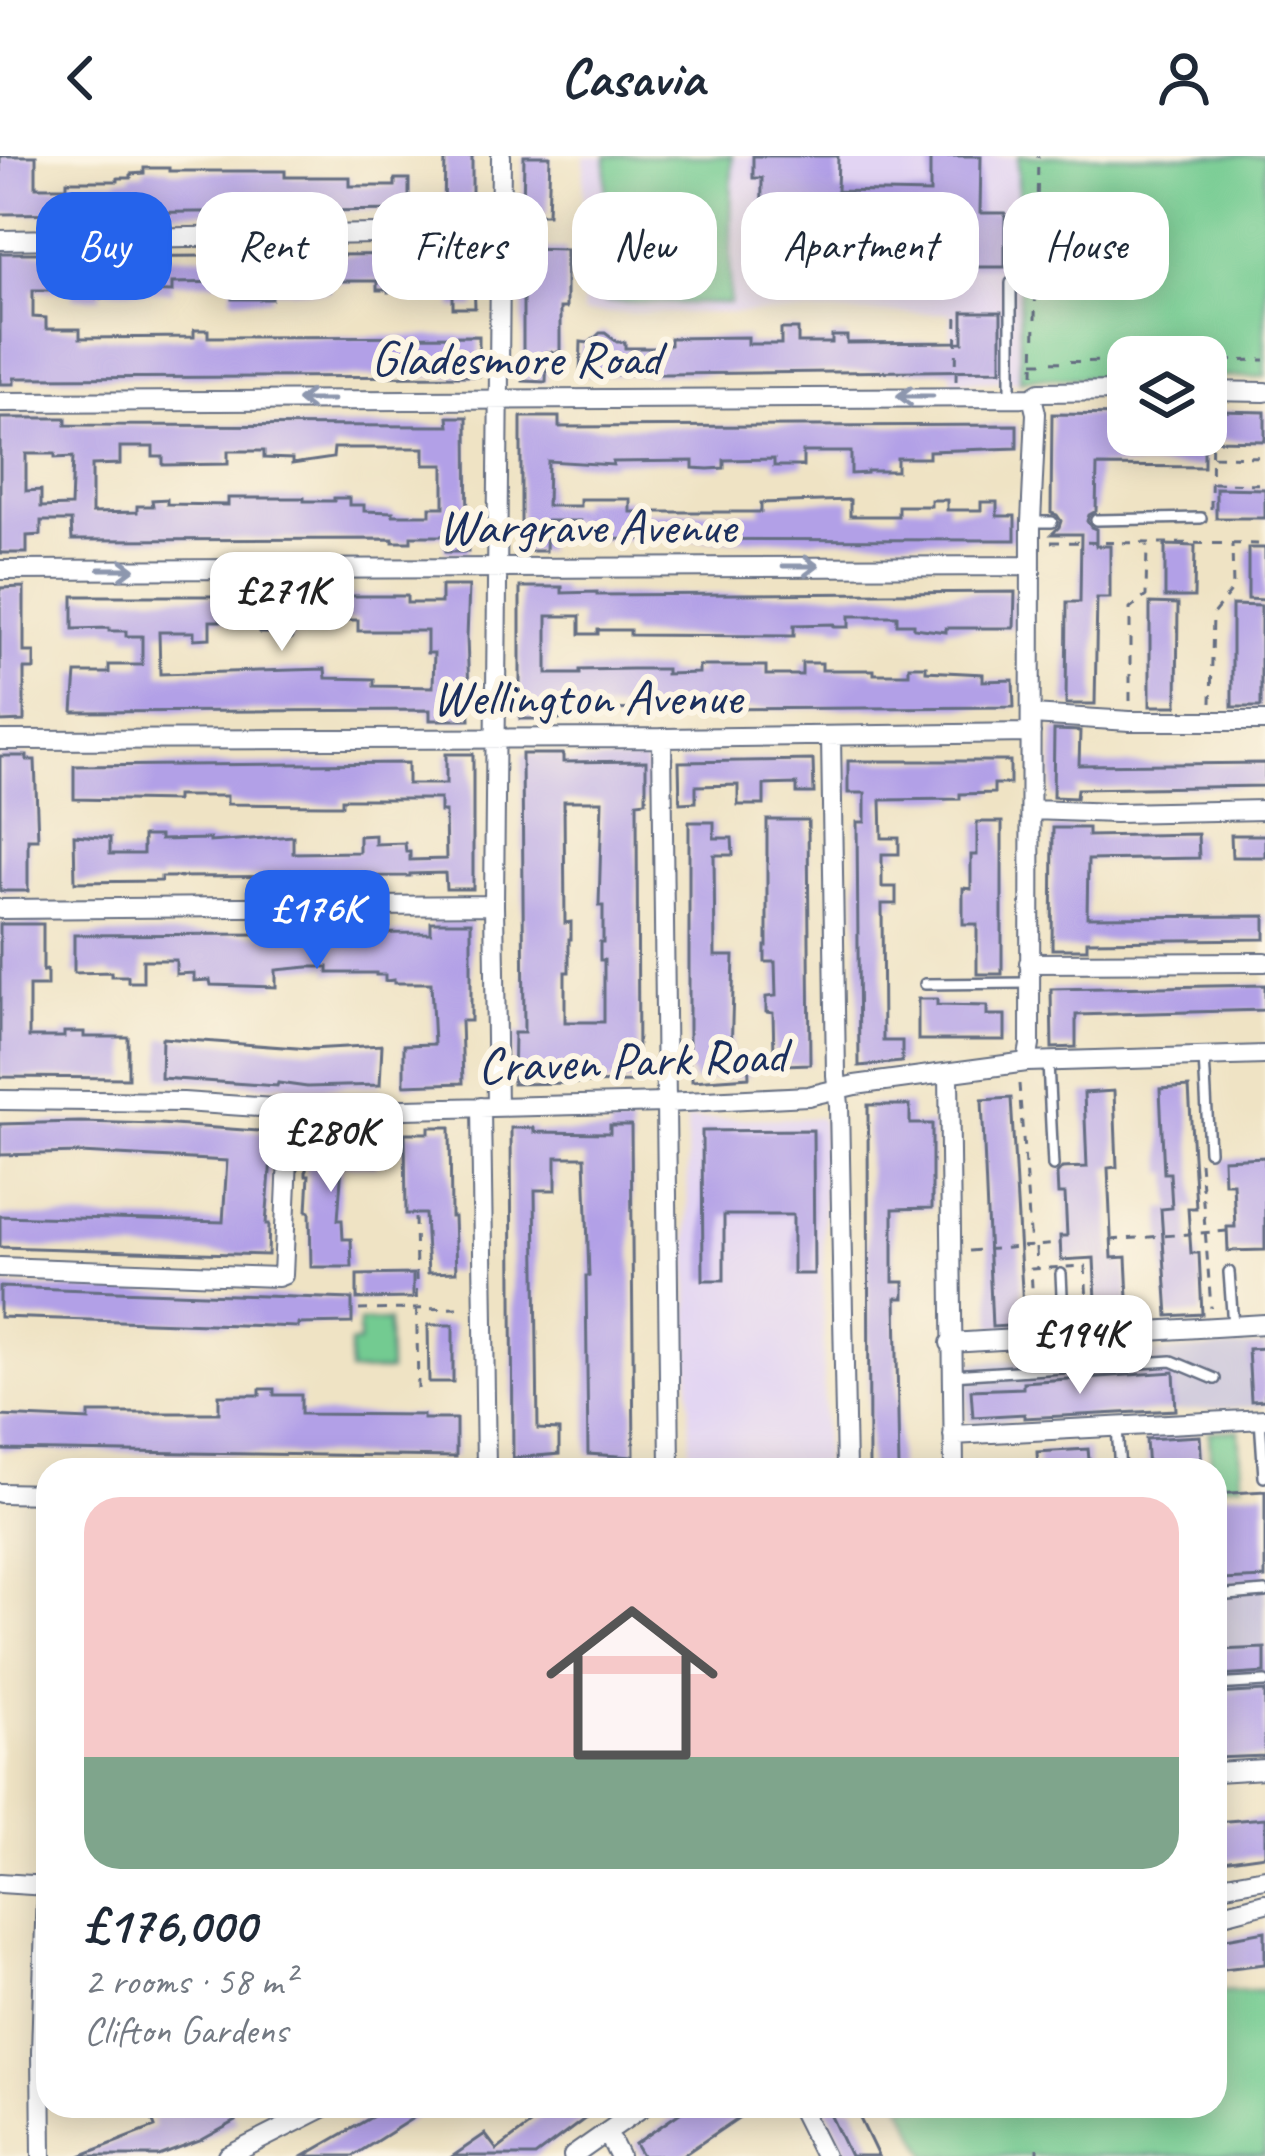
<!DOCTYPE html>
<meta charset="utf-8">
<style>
body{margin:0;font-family:Caveat,sans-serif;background:#f6f6f7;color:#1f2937;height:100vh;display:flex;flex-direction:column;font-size:45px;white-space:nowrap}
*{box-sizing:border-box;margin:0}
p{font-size:39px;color:#747a83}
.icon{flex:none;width:66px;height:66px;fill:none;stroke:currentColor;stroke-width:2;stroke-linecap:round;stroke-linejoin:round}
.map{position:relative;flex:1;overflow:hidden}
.drawer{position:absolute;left:36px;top:1302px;width:1191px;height:660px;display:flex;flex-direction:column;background:#fff;border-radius:36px;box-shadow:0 6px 30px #0003}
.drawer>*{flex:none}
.guide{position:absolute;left:36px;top:36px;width:1194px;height:108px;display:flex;gap:24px}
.fabs{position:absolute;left:1107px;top:180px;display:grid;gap:24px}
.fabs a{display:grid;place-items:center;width:120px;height:120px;border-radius:24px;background:#fff;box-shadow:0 6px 30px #0003;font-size:60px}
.price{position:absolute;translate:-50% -102px;padding:0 27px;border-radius:24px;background:#fff;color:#222;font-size:39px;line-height:78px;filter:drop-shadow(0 3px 6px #0008)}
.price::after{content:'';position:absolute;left:50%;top:72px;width:36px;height:27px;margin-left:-18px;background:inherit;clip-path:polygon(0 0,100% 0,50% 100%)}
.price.selected{background:#2563eb;color:#fff}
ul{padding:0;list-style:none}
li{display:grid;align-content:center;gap:24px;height:636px;padding:0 48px}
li+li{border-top:3px solid #e0e1e3}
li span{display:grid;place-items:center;height:372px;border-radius:36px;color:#555}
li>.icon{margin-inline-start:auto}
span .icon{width:216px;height:216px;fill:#fffc;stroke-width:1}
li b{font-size:51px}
.tag{padding:0 42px;border-radius:36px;background:#fff;box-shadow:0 6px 30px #0003;font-size:42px;line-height:108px}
.tag.selected{background:#2563eb;color:#fff}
header{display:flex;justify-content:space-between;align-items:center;height:156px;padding:0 48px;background:#fff;font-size:54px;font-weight:800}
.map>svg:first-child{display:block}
.built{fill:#e2d4f3}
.industrial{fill:#c5c0da}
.green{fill:#73cb91;stroke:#477d78;stroke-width:3}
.building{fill:#b2a0e7;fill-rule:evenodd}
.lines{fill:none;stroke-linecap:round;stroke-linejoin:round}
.service-casing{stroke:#656e82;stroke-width:14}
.minor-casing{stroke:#656e82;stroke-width:22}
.path{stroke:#656e82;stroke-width:3;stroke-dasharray:9 9;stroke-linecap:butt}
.service{stroke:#fff;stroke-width:9}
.minor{stroke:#fff;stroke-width:18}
.oneway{stroke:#8d97ae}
.labels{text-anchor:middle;stroke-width:12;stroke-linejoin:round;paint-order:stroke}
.street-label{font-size:51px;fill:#1b2f5e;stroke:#fcf5e5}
</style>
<header><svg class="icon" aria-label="back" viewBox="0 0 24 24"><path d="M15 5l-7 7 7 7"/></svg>Casavia<svg class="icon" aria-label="person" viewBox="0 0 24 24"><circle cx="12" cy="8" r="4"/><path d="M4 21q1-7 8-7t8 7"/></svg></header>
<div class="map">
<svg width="1265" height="2000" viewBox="0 0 1265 2000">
<rect width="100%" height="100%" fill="#fcf5e5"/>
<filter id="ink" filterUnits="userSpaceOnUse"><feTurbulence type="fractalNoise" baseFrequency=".00833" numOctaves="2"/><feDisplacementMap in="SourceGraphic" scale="24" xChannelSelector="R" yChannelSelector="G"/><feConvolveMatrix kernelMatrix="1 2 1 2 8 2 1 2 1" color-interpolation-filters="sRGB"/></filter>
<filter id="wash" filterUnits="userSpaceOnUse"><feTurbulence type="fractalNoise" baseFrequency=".004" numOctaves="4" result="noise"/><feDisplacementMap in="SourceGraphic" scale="48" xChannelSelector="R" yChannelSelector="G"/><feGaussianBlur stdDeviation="2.7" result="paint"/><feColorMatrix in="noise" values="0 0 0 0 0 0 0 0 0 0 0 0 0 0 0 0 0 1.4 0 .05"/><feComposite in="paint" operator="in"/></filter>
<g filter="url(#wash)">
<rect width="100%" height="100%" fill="#efe3c4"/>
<path class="built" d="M584 0H1018L1020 225H951L950 157H583Z
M820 962 823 967 824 1308 690 1309 687 963Z"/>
<path class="industrial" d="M1265 1190V1250L967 1267 966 1207Z
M1265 1367V1603L1215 1605V1369Z"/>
<path class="green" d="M606 0H732L730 148 604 146Z
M1018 0H1265V221H1206V201H1128V222H1034L1020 225Z
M388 1165 389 1215 350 1216V1187H359V1166Z
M1239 1274 1242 1327 1215 1329V1314H1211L1209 1276Z
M1265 1834V2000H928L902 1950H1215V1835Z"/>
<g id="blocks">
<path class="building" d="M0 0H36V31H67V25H118V22H131V18L144 17V12H169V15H285V21H350V30H395V23H409V54L0 58Z
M445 0H472V59L444 58Z
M524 0H550L548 58H523Z
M753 0H838L837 35 930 37V0H981L980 57H1005V111H938V124L807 122V134L761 133 762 22H753Z
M523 92 566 93V152H560V196H547L546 226 523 225Z
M453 94H473L475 152H453V124L404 125V136H388V134H377V125H330V135H272V143H232V126L172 127V136L101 134V142H73V134H33V161L46 162V173H80V182L194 181V174H208V181L479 180V220L14 222V228H0V97H55V100L87 101 453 98Z
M963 156H1001V214L580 219 581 186 589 187 600 177H605L617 186H625V192H665V189H670V182L748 181V188H781V173H798V187H832V180H847V187L963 186Z
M1218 255 1265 256V285L1217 284Z
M1052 258 1128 259V279H1204V311L1097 310 1096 355 1089 359 1087 365 1091 371 1096 373V390H1110V442H1097L1095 548H1066L1067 446H1080L1081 378H1052L1059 371 1061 365 1057 359 1051 357Z
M448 261H467L468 396H445V380H411V386H393V383L72 384 71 365H41V379L27 380V397H0V262H66V269L449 270ZM120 291H153V301H163V309L228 308V295H264V302L292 303V308L333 302 334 292H424V309H444V351H430V359H393V356L364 355V349H349V342H334V345H304V342H228V349L167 348V343L152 344 153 350H137V356L92 357V309L120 308ZM26 298H55V302L73 301 71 350 41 351V334L26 335Z
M521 261H559V271L1017 269V292L929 295V302H897V315H867V317L851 318V296H803V310H774V303L724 304V312L708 313 693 312V305L613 306V309L548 305 547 350H580V343H630V356H761V347L850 344V360H898V350H931V344H947V354H981V346H997V360H1015V384L580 383V365H547L546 395H521Z
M1216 332 1265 333V362H1216Z
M1165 389 1195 390 1194 441H1165Z
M1248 392H1265V444L1248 443Z
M441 430H469L467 481 470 564H430V554L73 556 76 517H109V509H142V480H126V475H109V472L73 473V440H407V447H441ZM292 464H358V475H427V497H434L433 531 374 530V523L326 522 325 513 160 518 159 476H194V483L210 482V465H260V477H275V483H292Z
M24 431V496H34V513H24V565L0 566V432Z
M520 431H562V437L597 436V439L1015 436 1014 472H946V476L914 472V468H897V460H849V471H834V468L794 469V480L630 479V474H598V478H580V460H547V518H580V514L632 513H666V518L699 517V510H766V519H802V507H822V514H874V518H909V510H926V515L983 518V525L1013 524 1014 551 566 554V563H520Z
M1150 447 1178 448 1177 550H1150Z
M1232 449 1261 450V551H1232Z
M1054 574 1080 575 1079 609 1265 607V630L1077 633 1076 642 1053 641Z
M446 598H473V733H446L445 717 410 718V720L161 721V725L75 726 74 679 110 682V698H143V680H160V684L210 683V686L293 680V697L359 696V680L375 679V688L405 687 406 696H410V704L446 703 445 656H440V643H342V649H325L227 648V640H176V645L74 643V610L408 607V628H446Z
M522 598H563V606L646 605V645L637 646 638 926 513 928 514 877H524ZM564 645H602L599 750H603V786H600V804H604V866H565V816H569V783H571V766L565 767Z
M0 600H27V604H35L38 683H28V735H0Z
M813 604 814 637H797V628L764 629V649H738V629L696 630V646L680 647 679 606Z
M848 605H1010V628H994V637L960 638V643L881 644 882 682H899V698H882V731H896V748H882L883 885H902V906L859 910 857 666H865V637H848Z
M767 664H808L810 908 784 909V898H774L773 857 766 856V841L776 840 775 806H765V790H767Z
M689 666H714V682H732L733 699H714L715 800H734L731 899H748L749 921 692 925V918H689Z
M977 666H1002V818H977V768H963V732L971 733V699H977Z
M1053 672H1088V680L1198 678 1199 702 1088 704 1087 761 1265 760V783L1087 785V793H1052Z
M1231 679H1265V701H1232Z
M431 766H471V865H461L463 927 404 929V889L434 888 431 827H394V824L385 825V819H376V817H328V811H308L276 814V831L211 829 210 824 194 825V817L176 818V804H143V826H128V820H111V816L74 817V779L431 777Z
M0 768H43V815L47 814V830H29V881H64V876H84V881H128V922L0 921Z
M1265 829V854L1076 859V891L1052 892 1051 833Z
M918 843H937V849L987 850V859H1005V884H918Z
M162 882 310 893 382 889 380 929 307 931 278 927 277 930 161 922Z
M1189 931 1196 1052H1188L1191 1097H1199L1202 1158 1168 1160 1161 1053 1172 1052 1170 1017H1164L1160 933Z
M1114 935 1117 1011 1108 1012 1112 1102 1126 1101 1129 1163 1097 1165 1094 1102 1061 1104 1060 1080H1067L1065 1038H1058L1057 1018 1062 1012 1087 1011 1084 937Z
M1011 942 1024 1169 992 1171 982 944Z
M868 949H910V968H932V1052L893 1053V1126H904V1142H896L899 1314H869Z
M80 966 159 968 273 976 266 1068H269L268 1099 0 1091V1060L223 1066 227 1005 81 997 0 999V968Z
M610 969H631L634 1301 588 1298 586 1120H589L585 1001H556V1034H535L538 1273 559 1274V1298L513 1302 511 972H534V976L610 977Z
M429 971H450L451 1061H454L456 1116 428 1117 425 1058H406L405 977H429Z
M813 974 814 1118H793V1059H724V1124H703L702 975Z
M336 977V984L378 986 377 1010 342 1008 338 1064H342L343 1083H351L352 1111H311L310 1055H307L309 1019H306L307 980Z
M1265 1001V1094L1228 1095 1227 1071H1235L1233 1027H1224L1223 1003Z
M413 1118V1142L357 1143V1119Z
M0 1131 352 1143V1167L298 1168V1171L0 1161Z
M428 1169H453V1226H429Z
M1265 1192V1244L1251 1245 1248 1193Z
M1174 1216 1176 1254 1024 1262V1258L973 1261 971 1234 1023 1232V1226Z
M260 1233H274V1239H301V1258L423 1259V1263H456V1301L0 1294V1260L89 1264V1257H219V1239H260Z
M1200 1280 1202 1314H1148L1146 1283Z
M1088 1293 1090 1314H1038L1037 1296Z
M1265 1335V1422L1222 1424 1215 1338Z
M1265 1492V1517L1220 1520 1219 1494Z
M1265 1535V1600L1215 1602V1538Z
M1265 1662V1699L1215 1706V1666Z
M1265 1775V1808L1215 1814V1784Z
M191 1950H229L236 1965 200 1985 159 2000H80L155 1971 152 1963Z
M391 1950H432L353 2000H304Z
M555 1950H602L535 2000H453L485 1978 497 1994Z
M690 1950H756L682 2000H642L635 1988Z
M826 1950H854L878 2000H850Z"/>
</g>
</g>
<g filter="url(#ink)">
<use href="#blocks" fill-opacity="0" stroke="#656e82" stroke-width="3"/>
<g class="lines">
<g class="service-casing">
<path id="service" d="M1011 239V127
M1096 364 1201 362
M1031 366H1052
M925 828 1028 827
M1204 901 1209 995
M1048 907 1053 1010
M1229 1116 1233 1170
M1061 1118 1064 1180
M951 1219 1172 1205 1215 1223
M1260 1263 1264 1321
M1117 1272 1120 1314
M1215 1440 1265 1436
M1215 1529 1265 1526"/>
</g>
<g class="minor-casing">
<path id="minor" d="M0 84 500 76
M1206 235 1265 236
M0 246 1032 241 1040 236 1128 235
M0 414 1031 410
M1032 559 1130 565H1265
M831 580 836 919 839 949 846 1314
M662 582 670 1314
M0 584 662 582 1031 577
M1032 654 1115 657 1265 654
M0 753 494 749
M1029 807 1265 806
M1027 906 1030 889 1031 366 1036 257 1032 241
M949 918 954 1314
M0 944 183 946 319 955 665 947 808 940 855 929 1027 906 1265 899
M481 951 486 1314
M497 951 494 749 501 0
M0 1111 278 1121 283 1119 290 954
M950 1187 1265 1168
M953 1279 1265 1263
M0 1337 48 1338
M1215 1616 1265 1613
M0 1727 47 1730
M1215 1731 1265 1722
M1215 1757H1227L1265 1747
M799 1950 824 2000
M607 1976 619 2000
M42 2000 41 1896 48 1670
M228 2000 327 1950
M573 2000 644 1950"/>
</g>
<path class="path" d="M1011 107 1035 106
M1206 205 1265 204
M1034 206 1128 205
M1034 218 1038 0
M956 225 957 153
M1213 300 1265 301
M1213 327 1265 328
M1211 353 1212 255
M1051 386 1265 388
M1130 545V453L1146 440 1147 389
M1211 547 1213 458 1233 433 1232 389
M1019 928 1031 1091
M1200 1006 1211 1152
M415 1062 418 1233
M1111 1084 1227 1075
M1036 1092 1037 1113
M969 1095 1060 1088
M1085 1110 1088 1164 1034 1167 1031 1113Z
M359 1154 464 1152
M1038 2000V1992"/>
<use href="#service" class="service"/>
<use href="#minor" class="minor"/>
</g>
<defs><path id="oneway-shaft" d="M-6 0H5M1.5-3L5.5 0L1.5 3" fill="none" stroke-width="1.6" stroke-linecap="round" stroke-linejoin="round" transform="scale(3)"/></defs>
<g class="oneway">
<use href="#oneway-shaft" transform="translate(915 240) rotate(180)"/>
<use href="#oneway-shaft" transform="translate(315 244) rotate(180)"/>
<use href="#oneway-shaft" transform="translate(801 410)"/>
<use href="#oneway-shaft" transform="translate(117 413)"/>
</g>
</g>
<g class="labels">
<g class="street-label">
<text x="516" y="219">Gladesmore Road</text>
<text x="587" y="387">Wargrave Avenue</text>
<text x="587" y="558">Wellington Avenue</text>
<text transform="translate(632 903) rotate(-2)" y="18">Craven Park Road</text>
</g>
</g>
</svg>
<div class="fabs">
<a><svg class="icon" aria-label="layers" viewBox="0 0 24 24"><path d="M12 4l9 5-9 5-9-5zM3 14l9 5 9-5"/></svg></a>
</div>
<b class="price" style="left:282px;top:498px">£271K</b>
<b class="price selected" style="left:317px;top:816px">£176K</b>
<b class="price" style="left:331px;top:1039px">£280K</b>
<b class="price" style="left:1080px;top:1241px">£194K</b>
<div class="guide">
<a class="tag selected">Buy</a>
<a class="tag">Rent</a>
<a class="tag">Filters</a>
<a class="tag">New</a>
<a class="tag">Apartment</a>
<a class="tag">House</a>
</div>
<section class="drawer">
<ul>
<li><span style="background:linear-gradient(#f6c9c9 70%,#7fa58c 0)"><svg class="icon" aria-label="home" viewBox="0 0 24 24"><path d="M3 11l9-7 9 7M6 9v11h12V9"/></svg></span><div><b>£176,000</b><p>2 rooms · 58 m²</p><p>Clifton Gardens</p></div></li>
</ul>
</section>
</div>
